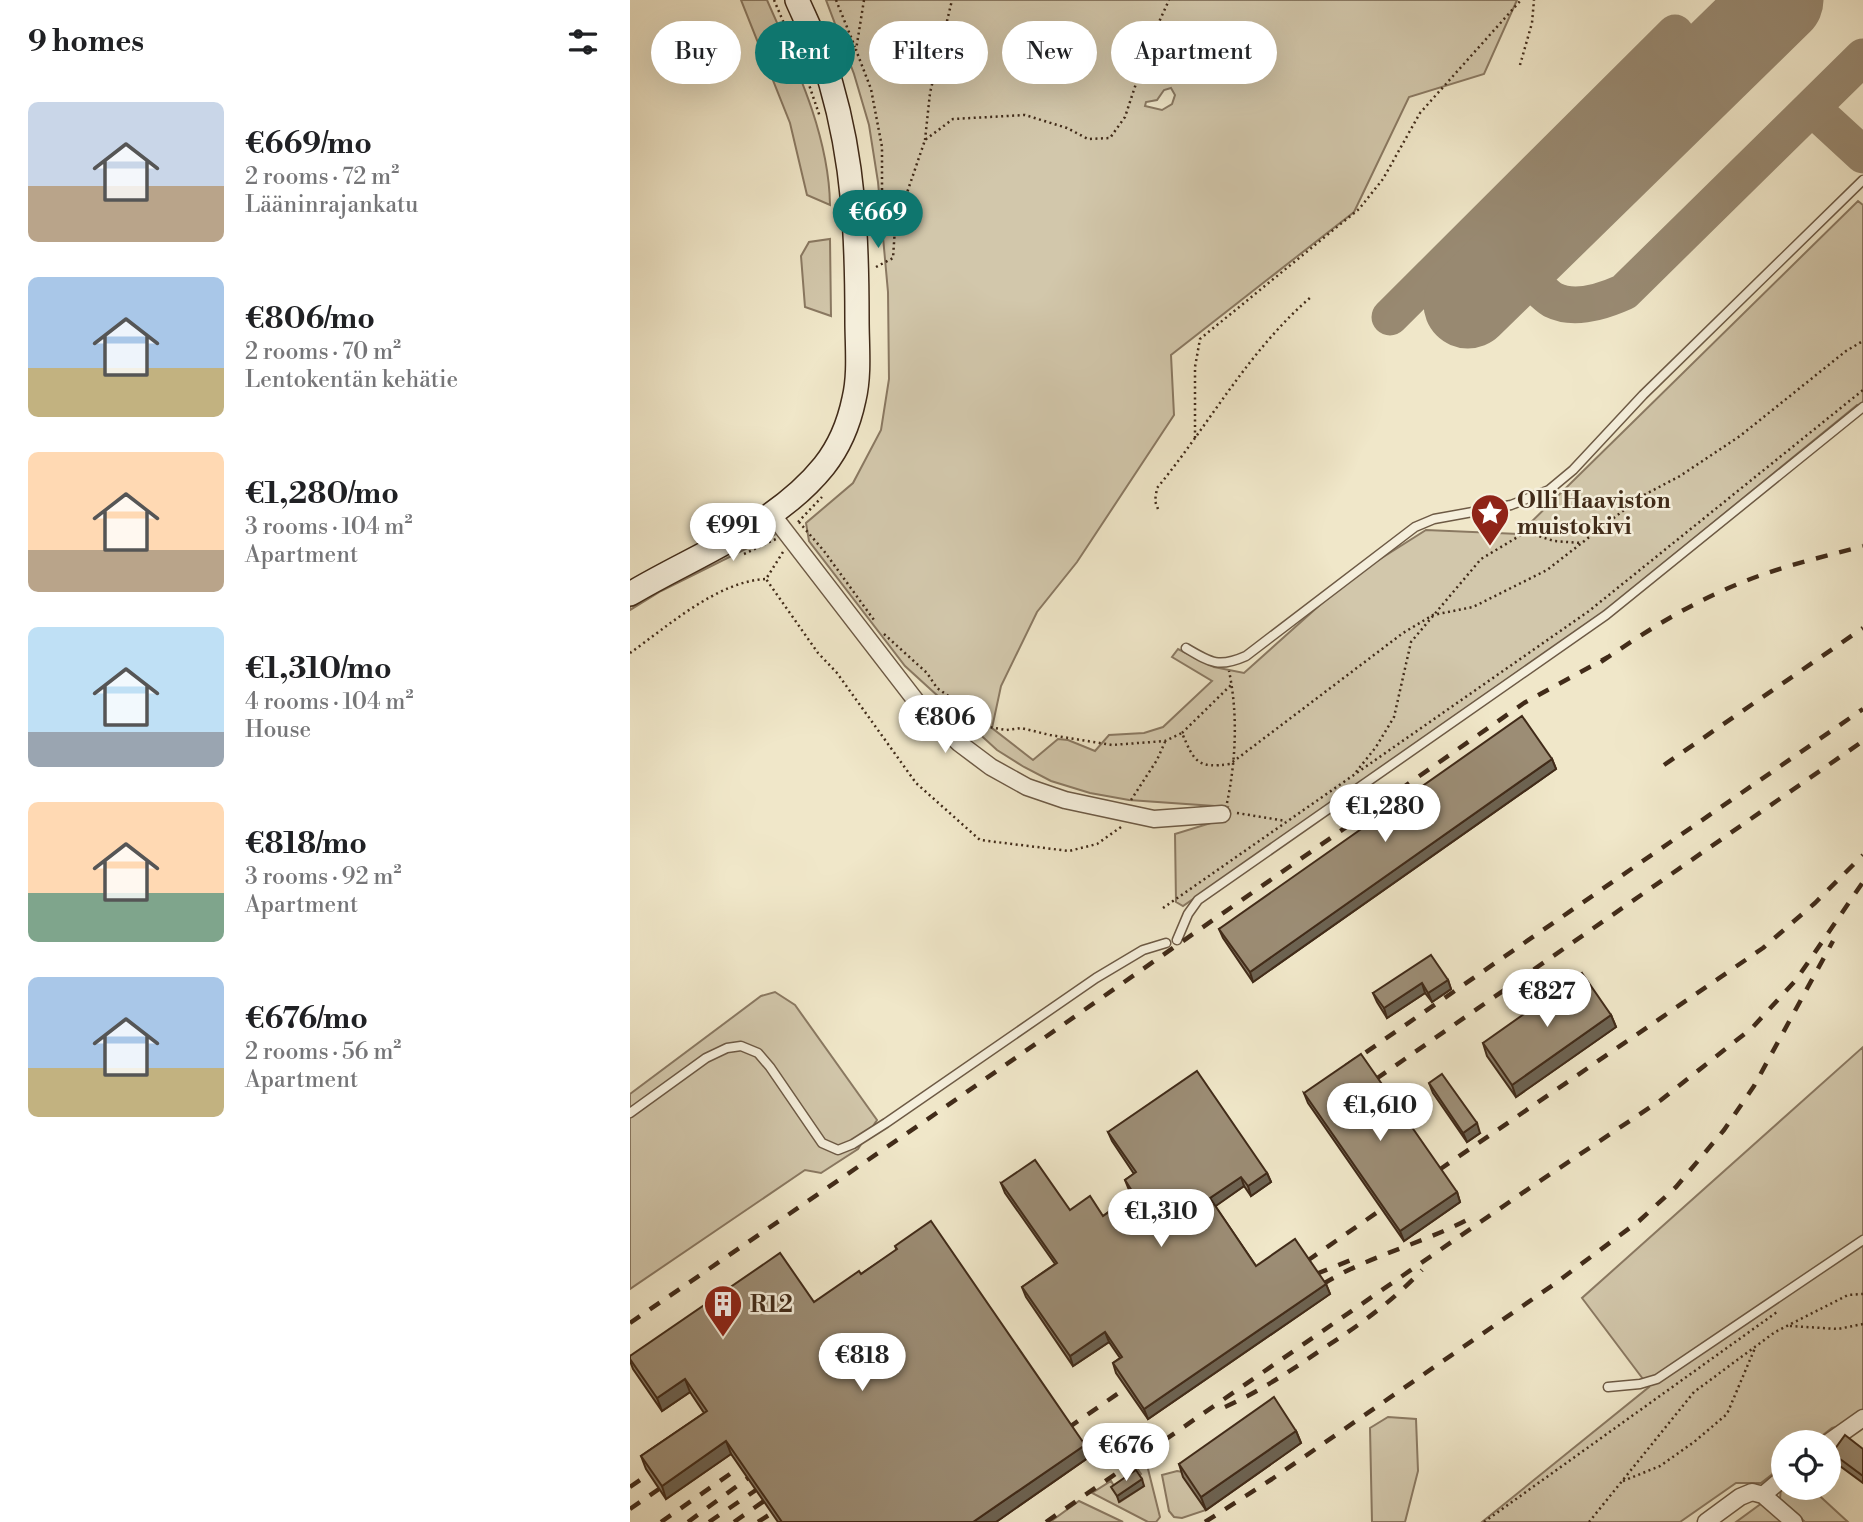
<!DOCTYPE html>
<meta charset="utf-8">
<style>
body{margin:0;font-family:"Libre Bodoni",serif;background:#f2f2f2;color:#202124;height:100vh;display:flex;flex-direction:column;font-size:26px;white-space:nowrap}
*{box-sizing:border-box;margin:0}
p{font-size:23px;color:#757577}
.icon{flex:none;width:38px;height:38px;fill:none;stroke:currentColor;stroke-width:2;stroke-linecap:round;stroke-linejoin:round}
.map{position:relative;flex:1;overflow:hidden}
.drawer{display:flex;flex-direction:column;background:#fff;width:630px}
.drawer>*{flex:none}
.banner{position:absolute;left:21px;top:21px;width:665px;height:63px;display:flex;gap:14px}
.fabs{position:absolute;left:1141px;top:1430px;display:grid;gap:14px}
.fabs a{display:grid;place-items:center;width:70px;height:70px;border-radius:50%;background:#fff;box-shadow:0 7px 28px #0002;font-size:35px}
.price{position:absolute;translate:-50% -60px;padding:0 16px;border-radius:24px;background:#fff;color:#222;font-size:23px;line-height:46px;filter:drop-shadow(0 2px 4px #0008)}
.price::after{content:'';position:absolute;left:50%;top:42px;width:21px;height:16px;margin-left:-10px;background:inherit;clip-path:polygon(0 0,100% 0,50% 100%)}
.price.selected{background:#0f766e;color:#fff}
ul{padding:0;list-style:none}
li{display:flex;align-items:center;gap:21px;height:175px;padding:0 28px}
li span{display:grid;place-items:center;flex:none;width:196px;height:140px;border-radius:10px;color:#555}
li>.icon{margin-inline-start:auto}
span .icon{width:84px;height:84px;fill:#fffc;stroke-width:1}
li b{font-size:30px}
h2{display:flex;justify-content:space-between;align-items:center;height:84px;padding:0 28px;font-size:30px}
.chip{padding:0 24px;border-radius:32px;background:#fff;box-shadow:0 7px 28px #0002;font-size:24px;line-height:63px}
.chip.selected{background:#0f766e;color:#fff}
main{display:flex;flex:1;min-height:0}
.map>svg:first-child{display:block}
.green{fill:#d2c7ab;stroke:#8a7962;stroke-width:2;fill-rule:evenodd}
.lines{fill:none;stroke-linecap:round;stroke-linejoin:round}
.taxiway{stroke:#988971;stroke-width:37}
.runway{stroke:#988971;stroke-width:89}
.lane-casing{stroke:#6d5a45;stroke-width:11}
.street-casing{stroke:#6d5a45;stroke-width:19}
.secondary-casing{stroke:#412b19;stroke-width:26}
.path{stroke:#412b19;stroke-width:2.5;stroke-dasharray:2 3.5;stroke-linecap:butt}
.lane{stroke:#f5efdc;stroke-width:8}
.street{stroke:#f5efdc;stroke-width:16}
.secondary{stroke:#f5efdc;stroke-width:23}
.rail{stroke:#412b19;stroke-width:4.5;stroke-dasharray:12 12;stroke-linecap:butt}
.wall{fill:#867965;stroke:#412b19;stroke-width:2}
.shaded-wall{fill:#6d6352;stroke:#412b19;stroke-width:2}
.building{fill:#9c8d75;stroke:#412b19;stroke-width:2}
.labels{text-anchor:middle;stroke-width:5;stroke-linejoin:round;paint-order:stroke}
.poi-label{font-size:23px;font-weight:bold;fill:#412b19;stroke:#f5efdc;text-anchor:start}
</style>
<main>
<section class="drawer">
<h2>9 homes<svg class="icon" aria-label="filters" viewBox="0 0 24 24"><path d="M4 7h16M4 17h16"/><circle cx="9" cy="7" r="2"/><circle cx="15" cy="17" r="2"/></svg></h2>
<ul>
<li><span style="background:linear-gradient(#c9d6e8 60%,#b9a48a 0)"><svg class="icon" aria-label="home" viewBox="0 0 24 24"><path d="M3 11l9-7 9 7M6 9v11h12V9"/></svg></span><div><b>€669/mo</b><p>2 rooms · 72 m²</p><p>Lääninrajankatu</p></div></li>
<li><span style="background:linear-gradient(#a9c7e8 65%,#c2b280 0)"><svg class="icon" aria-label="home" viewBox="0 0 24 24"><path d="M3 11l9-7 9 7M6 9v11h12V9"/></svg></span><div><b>€806/mo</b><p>2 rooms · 70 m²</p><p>Lentokentän kehätie</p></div></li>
<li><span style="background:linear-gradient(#ffd9b3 70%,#b9a48a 0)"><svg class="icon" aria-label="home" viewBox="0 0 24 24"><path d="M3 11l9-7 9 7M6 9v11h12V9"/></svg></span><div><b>€1,280/mo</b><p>3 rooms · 104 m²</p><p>Apartment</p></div></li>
<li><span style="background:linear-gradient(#bfe0f5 75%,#9aa5b1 0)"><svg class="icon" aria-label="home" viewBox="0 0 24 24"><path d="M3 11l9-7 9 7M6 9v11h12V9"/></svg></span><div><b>€1,310/mo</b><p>4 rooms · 104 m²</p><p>House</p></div></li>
<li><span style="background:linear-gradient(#ffd9b3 65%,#7fa58c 0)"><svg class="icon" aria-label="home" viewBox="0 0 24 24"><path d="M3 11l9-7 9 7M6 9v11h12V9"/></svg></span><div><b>€818/mo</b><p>3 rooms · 92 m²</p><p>Apartment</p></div></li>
<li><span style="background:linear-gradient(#a9c7e8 65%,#c2b280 0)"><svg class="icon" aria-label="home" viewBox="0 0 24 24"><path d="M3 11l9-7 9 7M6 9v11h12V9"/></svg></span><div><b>€676/mo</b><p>2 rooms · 56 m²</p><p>Apartment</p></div></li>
</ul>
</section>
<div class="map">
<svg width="1233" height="1522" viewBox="0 0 1233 1522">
<rect width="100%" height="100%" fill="#f0e7c9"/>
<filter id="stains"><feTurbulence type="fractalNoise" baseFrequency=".00286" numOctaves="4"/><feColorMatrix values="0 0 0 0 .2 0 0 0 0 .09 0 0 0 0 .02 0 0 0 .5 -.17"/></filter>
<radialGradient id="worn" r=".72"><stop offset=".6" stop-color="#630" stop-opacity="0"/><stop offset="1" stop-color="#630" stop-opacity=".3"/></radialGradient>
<path class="green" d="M111 0H137C165 64 199 134 200 205L177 195 160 123Z
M196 0H887L854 74 779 97 724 212 541 355 544 415 447 562 407 612 371 686 362 728 403 760 428 739 438 740 465 751 479 735 514 733 533 727 582 681 542 657 548 649 584 667 614 673 720 578 796 530 889 534 1228 201 1233 205V410L1227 405 979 608 553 906 546 902 545 834 594 819 598 807 499 800 460 793 421 781 394 767 367 750 275 666 179 541 176 523 223 483 251 430 259 379 258 292 248 182 239 125 224 74ZM541 88 545 95 542 104 532 110 515 106 516 102 527 100 534 90Z
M200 239 201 316 175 307 171 256 179 242Z
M133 533 144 535 31 591 0 610V603Z
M145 992 165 1005 247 1120 228 1149 191 1173 175 1170 0 1289V1094L131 996Z
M1233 1047V1420L1202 1428 1184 1442H1153V1466L1131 1483H1106L1050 1522H852L1019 1387 952 1298Z
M758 1417 786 1419 788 1471 775 1522H742L740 1428Z
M515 1457 530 1517 526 1522H518L462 1493 481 1481 487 1491 490 1502 514 1486 508 1477 511 1474 504 1464Z
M547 1471 559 1473 576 1510 552 1518 544 1517 539 1511 532 1475Z
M1151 1487 1181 1488 1218 1522H1175L1150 1499Z
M449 1501 493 1522H420Z
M1132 1503 1154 1522H1106Z"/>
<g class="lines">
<path class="taxiway" d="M1182 108 1233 155
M883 261C894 272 911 293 923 300 945 311 974 301 994 292L1233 57
M760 317 1045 33"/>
<path class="runway" d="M838 304 1149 0"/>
<g class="lane-casing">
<path id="lane" d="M556 648C581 663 589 668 616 656L785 527 804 519 881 505 919 490 943 470 1013 395 1233 180
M547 940 558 914 568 900 976 615 1233 407
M0 1113 76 1058 97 1048 111 1046 128 1053 140 1067 192 1143 208 1150 223 1144 256 1123 466 978 513 950 536 943
M978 1387 1010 1384 1027 1379 1233 1240"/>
</g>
<g class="street-casing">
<path id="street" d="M141 513 286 701 329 743 361 767 397 787 435 800 524 819 592 814
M1199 1442 1233 1418
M1133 1495 1153 1478
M1076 1522 1110 1497 1122 1492 1133 1495 1164 1522"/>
</g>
<g class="secondary-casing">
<path id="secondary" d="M0 594C65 555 145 527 194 466 209 447 219 423 224 399 230 374 227 346 227 320 227 237 224 163 201 84 193 55 179 27 167 0"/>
</g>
<path class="path" d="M144 0 174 70 190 117
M206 0 225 47
M234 0 226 50 241 89 252 147V191L246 199
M890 65 902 23 904 0
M295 140 300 93 322 0
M246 267 263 258 265 228 295 140 323 119 395 115 437 128 458 139 480 138 495 117 519 44 539 0
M565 438V367L570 339 729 209 753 179 790 113 891 0
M528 509 525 501 527 488C579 425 618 351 681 297
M168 522 192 497
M169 522 194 551 244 620
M153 552 136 579 188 653 207 673 286 783 350 840 439 851 467 844 491 827
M114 554 146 539
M254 634 297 673 307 688 333 706 348 721 359 727 376 730 391 728 420 735 482 745 535 741 552 733C564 761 567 769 600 764L773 633 803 615 843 607 917 570 1012 496 1050 476 1110 436 1216 351 1233 341
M0 653C38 626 88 581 136 579
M552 733 602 684
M726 772 746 747 764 717 781 642 851 559 896 532 924 541 951 543
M501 800 527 760 535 742
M597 803C606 760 608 714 599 671
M607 813 656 821
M533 908 959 611 1233 390
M1160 1326 1208 1329 1233 1324
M993 1481 1030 1466 1064 1442 1097 1414 1125 1348
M854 1522 1147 1312
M959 1522 1064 1392 1145 1332 1218 1295 1233 1294"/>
<use href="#lane" class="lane"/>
<use href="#street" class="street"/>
<use href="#secondary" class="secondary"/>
<path class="rail" d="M971 662C1016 631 1062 602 1113 582 1152 566 1193 557 1233 546
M1034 765 1233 628
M716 1066 1233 709
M746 1079 1233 741
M809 1170 1133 948 1185 903 1233 855
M677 1261 752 1209
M686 1274 721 1260
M693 1284C740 1255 796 1243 844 1216
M0 1323 308 1112 894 703 978 657
M595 1407C630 1391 659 1372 691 1350 728 1326 762 1302 792 1270
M438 1428 496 1388
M0 1487 19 1474
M0 1509 29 1489
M31 1522 110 1467
M58 1522 118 1478
M79 1522 126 1490
M104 1522 134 1501
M128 1522 142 1513
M416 1522 904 1185 1031 1100 1122 1028 1166 980 1233 882
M575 1522 642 1479 923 1285 1009 1221 1046 1187 1094 1130 1124 1086 1203 941"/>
</g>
<path class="wall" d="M922 759 926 769 623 982 593 938 589 929Z
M818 980 821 989 802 1002 795 993 757 1018 747 1002 743 993Z
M981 1015 986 1027 886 1097 857 1056 853 1043Z
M799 1083 850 1133 837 1142 803 1093Z
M674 1093 827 1192 830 1202 774 1241 678 1103Z
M478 1132 637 1173 641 1182 621 1196 614 1186 585 1206 626 1266 696 1284 700 1294 518 1419 486 1373 483 1363 490 1358 479 1342 443 1366 396 1297 392 1287 425 1264 375 1193 371 1183 440 1210 473 1216 502 1195 499 1190 495 1180 504 1174 482 1141Z
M265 1246 455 1445 459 1457 366 1522H148L101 1454 36 1499 16 1469 11 1456 74 1413 60 1392 32 1411 3 1369 0 1361V1356L184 1302 231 1274 267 1250Z
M666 1431 671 1443 576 1510 553 1477 549 1464Z
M1233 1449V1483L1206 1463 1202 1453Z"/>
<path class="shaded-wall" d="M922 759 926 769 623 982 620 972Z
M818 980 821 989 802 1002 798 993Z
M792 983 795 993 757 1018 754 1008Z
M981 1015 986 1027 886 1097 882 1085Z
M847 1123 850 1133 837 1142 833 1133Z
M637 1173 641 1182 621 1196 618 1186Z
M611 1177 614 1186 583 1208 580 1198Z
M827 1192 830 1202 774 1241 770 1231Z
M696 1284 700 1294 518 1419 514 1409Z
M475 1332 479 1342 443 1366 440 1356Z
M55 1379 60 1392 32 1411 27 1398Z
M666 1431 671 1443 576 1510 571 1497Z
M96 1441 101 1454 36 1499 32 1486Z
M455 1445 459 1457 366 1522H343Z
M512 1479 514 1486 489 1502 487 1496Z"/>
<path class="building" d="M892 716 922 759 620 972 589 929Z
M801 955 818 980 798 993 792 983 754 1008 743 993Z
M952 973 981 1015 882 1085 853 1043Z
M731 1054 827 1192 770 1231 674 1093Z
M567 1071 637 1173 618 1186 611 1177 580 1198 626 1266 665 1239 696 1284 514 1409 483 1363 492 1357 475 1332 440 1356 392 1287 427 1263 371 1183 405 1160 440 1210 460 1196 473 1216 504 1194 495 1180 506 1172 478 1132Z
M812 1074 847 1123 833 1133 799 1083Z
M301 1221 455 1445 343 1522H152L96 1441 32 1486 11 1456 77 1411 55 1379 27 1398 0 1359V1356L150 1253 184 1302 229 1271 231 1274 267 1249 265 1246Z
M644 1397 666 1431 571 1497 549 1464Z
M1215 1435 1233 1449V1476L1202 1453Z
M506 1470 512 1479 487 1496 481 1487Z"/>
<defs>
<g id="sight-pin" transform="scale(2.0125)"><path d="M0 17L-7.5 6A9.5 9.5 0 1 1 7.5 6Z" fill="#8f2418" stroke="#f5efdc"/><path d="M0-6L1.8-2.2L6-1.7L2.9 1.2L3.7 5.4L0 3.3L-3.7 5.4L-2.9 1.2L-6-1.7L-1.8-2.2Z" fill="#fff"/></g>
<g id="building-pin" transform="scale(2.0125)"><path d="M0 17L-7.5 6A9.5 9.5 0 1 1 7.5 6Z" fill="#8f2418" stroke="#f5efdc"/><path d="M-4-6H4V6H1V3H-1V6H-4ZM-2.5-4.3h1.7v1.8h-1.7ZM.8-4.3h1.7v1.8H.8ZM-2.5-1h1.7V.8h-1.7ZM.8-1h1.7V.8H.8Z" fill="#fff"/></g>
</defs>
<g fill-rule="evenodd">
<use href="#sight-pin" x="860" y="513"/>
<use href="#building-pin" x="93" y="1304"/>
</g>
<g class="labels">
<g class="poi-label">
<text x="887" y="508">Olli Haaviston<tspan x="887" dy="26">muistokivi</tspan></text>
<text x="120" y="1312">R12</text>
</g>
</g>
<rect width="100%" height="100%" filter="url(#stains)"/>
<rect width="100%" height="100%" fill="url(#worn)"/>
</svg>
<div class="fabs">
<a><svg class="icon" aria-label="locate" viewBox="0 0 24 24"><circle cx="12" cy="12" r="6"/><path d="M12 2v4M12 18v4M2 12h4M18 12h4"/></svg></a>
</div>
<b class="price selected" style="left:248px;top:250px">€669</b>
<b class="price" style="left:103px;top:563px">€991</b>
<b class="price" style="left:315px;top:755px">€806</b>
<b class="price" style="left:755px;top:844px">€1,280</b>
<b class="price" style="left:917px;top:1029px">€827</b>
<b class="price" style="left:750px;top:1143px">€1,610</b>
<b class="price" style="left:531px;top:1249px">€1,310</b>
<b class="price" style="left:232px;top:1393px">€818</b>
<b class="price" style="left:496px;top:1483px">€676</b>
<div class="banner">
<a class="chip">Buy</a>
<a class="chip selected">Rent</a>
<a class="chip">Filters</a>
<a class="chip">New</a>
<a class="chip">Apartment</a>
</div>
</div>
</main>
